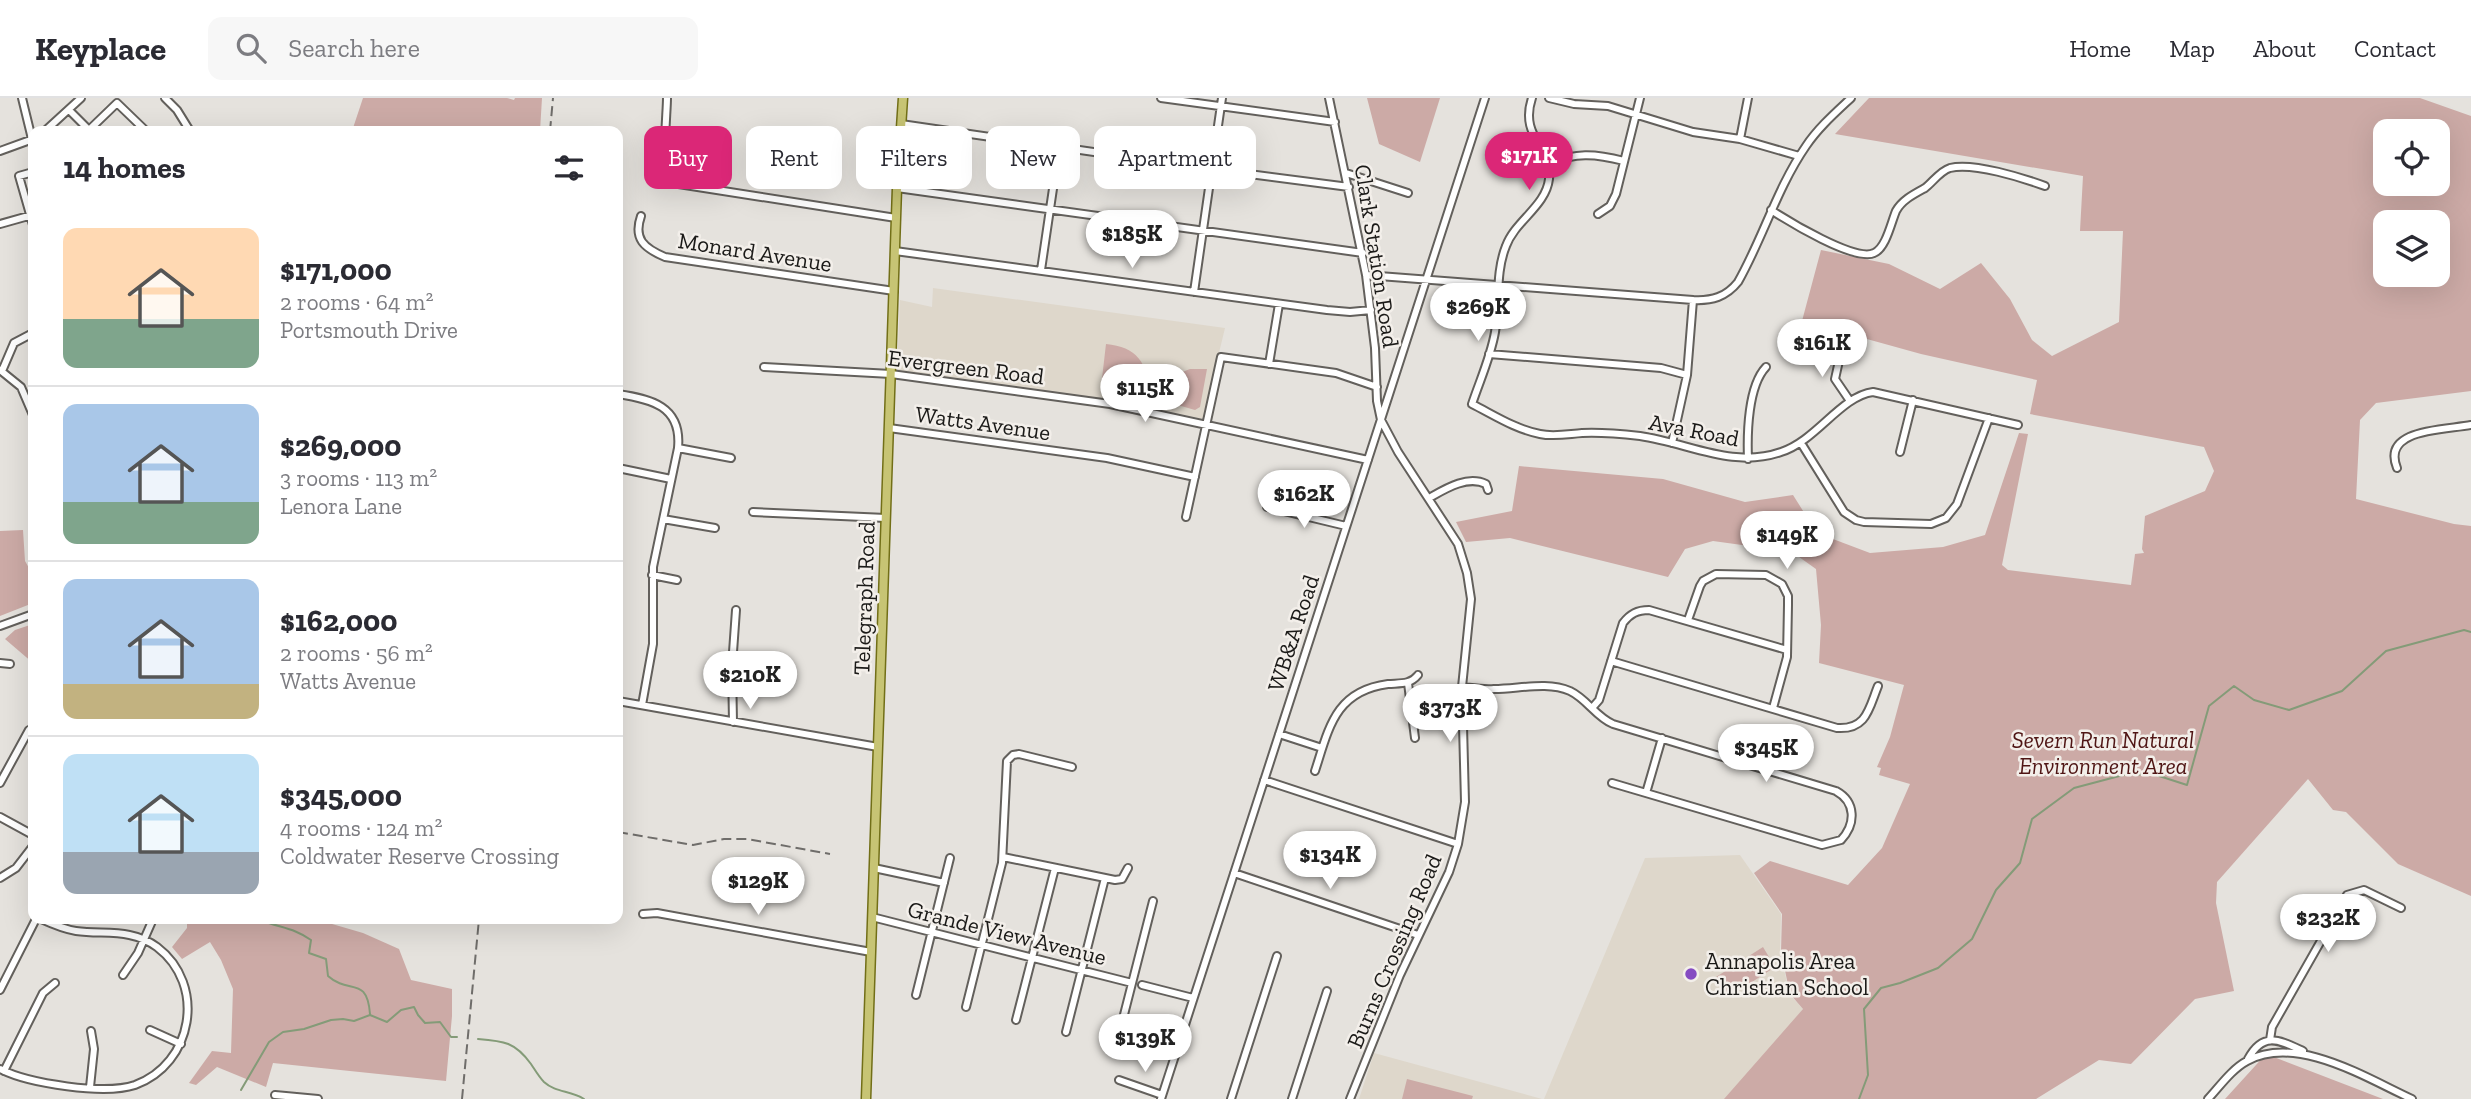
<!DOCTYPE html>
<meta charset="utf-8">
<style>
body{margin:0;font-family:"Zilla Slab",serif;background:#f7f7f7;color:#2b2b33;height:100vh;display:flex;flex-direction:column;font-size:26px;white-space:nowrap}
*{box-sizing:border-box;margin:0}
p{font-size:23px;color:#7c7c81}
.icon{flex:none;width:38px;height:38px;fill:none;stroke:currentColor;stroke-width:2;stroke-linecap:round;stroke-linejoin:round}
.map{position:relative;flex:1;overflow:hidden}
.drawer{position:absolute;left:28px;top:28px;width:595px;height:798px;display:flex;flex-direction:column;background:#fff;border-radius:14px;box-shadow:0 7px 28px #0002}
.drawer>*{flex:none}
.banner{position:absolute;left:644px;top:28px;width:665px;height:63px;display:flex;gap:14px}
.buttons{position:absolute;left:2373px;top:21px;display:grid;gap:14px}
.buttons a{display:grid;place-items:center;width:77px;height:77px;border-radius:14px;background:#fff;box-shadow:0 7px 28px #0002;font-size:35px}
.price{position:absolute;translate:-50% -60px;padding:0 16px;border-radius:24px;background:#fff;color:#222;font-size:23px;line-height:46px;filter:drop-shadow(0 2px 4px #0008)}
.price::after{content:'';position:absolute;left:50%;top:42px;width:21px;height:16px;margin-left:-10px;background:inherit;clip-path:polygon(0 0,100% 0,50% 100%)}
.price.on{background:#db2777;color:#fff}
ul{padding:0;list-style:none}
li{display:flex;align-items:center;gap:21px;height:175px;padding:0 35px}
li+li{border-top:2px solid #e1e1e2}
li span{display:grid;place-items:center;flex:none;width:196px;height:140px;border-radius:14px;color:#555}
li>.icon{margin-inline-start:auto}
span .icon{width:84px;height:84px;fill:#fffc;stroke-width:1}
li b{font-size:30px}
h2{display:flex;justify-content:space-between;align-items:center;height:84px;padding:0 35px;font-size:30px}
.tag{padding:0 24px;border-radius:14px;background:#fff;box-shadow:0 7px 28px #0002;font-size:24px;line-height:63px}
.tag.on{background:#db2777;color:#fff}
header{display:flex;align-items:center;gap:42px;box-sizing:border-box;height:98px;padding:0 35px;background:#fff;border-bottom:2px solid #e1e1e2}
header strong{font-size:33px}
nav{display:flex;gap:38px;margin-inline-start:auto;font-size:24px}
.search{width:490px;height:63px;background:#f7f7f7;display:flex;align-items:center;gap:18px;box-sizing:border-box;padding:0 24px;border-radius:14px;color:#7c7c81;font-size:26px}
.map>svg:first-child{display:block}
.built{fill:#ded7cb}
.green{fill:#ccaaa6;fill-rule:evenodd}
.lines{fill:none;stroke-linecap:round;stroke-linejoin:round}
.stream{stroke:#849b78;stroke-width:2}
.minor-casing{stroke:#63605c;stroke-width:10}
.major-casing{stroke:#726f17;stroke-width:11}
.minor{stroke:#fff;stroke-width:6}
.major{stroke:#c7c474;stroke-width:8}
.rail{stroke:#6f6d6a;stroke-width:2;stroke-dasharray:10 5;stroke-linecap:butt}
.poi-dot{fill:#854bc2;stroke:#f3efea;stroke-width:2.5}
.labels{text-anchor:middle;stroke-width:5;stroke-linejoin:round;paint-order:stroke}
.street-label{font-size:23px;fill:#1b1a18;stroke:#f3efea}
.park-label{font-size:23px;font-style:italic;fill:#4f1514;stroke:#f3efea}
.poi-label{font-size:23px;fill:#1b1a18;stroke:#f3efea;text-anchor:start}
</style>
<header>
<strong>Keyplace</strong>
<div class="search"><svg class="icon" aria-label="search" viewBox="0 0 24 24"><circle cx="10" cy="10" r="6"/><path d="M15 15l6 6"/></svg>Search here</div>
<nav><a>Home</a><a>Map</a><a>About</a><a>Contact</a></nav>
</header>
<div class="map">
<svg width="2471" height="1001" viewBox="0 0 2471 1001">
<rect width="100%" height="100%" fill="#e5e2dd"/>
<path class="built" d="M933 190 1225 230 1203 321 1132 306 897 272 900 202 932 209Z
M1740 757 1781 816 1780 855 1790 897 1803 911 1729 1001H1544L1645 760Z
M1374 955 1542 1001H1359Z"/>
<path class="green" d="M363 0H507L514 2 515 0H542L540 33H352Z
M1367 0H1440L1420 64 1379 46Z
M1869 0H2420L2471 18V293L2376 305 2360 322 2356 401 2454 426 2471 428V798L2398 766 2346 714 2333 712 2308 681 2217 784 2216 805 2234 893 2195 901 2131 966 2099 962 2036 1001H1724L1803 911 1790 896 1781 854 1782 816 1754 775 1770 763 1848 787 1882 750 1910 686 1879 677 1881 670 1877 669 1890 639 1904 587 1819 565 1821 527 1816 471 1792 454 1713 443 1685 451 1668 479 1510 440 1466 444 1456 424 1512 413 1519 368 1663 381 1745 404 1793 397 1817 435 1870 455 1943 449 1985 437 2019 335 2028 336 2002 467 2008 472 2131 487 2135 456 2144 455 2142 451 2145 418 2205 393 2214 373 2204 349 2030 316 2037 282 1921 256 1802 223 1821 152 1889 166 1940 191 1981 165 2010 201 2032 242 2052 258 2119 224 2123 133H2080L2083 78 1835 36ZM2385 33H2438V86H2385ZM2385 124H2438V177H2385Z
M1106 246C1139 249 1150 268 1148 300L1104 293 1101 289Z
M1190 271H1207L1200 309 1195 312 1157 301C1165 283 1172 278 1190 271Z
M23 432 25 463 33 477V505L0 518V433Z
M33 526V565L5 541 15 532Z
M187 821H315L363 835 399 851 411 882 452 891V918L446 983 273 965 266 989 217 969 196 987 189 985 212 953 231 955 233 891 221 862 210 844 182 861 172 849 187 830Z
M1763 849 1775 869 1729 899 1716 879Z
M2266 956 2383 1001H2225Z
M1407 981 1473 998 1472 1001H1402Z"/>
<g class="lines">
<path class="stream" d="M259 821C278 830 293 829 311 842L309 855 326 861 328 878C349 897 367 877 370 916
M478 941C504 943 515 944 531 966 535 972 539 979 544 984 556 995 570 992 584 1001
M241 992 269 944 283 934 304 931 331 922 343 921 354 923 370 917 387 924 401 912 414 909 418 917 425 925 440 924 451 939H457
M1859 1001 1868 977 1864 911 1881 890 1900 885 1938 870 1972 841 1996 792 2020 765 2032 721 2074 690 2127 676 2156 677 2187 687 2209 608 2234 588 2254 602 2289 612 2342 593 2386 553 2464 532 2471 534"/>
<g class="minor-casing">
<path id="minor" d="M22 0 32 41
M165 0 177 12 190 33
M667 0C667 18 660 74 672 85L896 120
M1161 0 1335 24
M1329 0 1366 177 1375 250 1377 303 1381 322 1398 354 1458 446 1467 475 1471 501 1462 589 1465 704 1458 746 1449 774 1400 877 1350 1001
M1532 0C1519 39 1552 49 1549 81 1546 108 1515 123 1506 148 1495 175 1500 206 1495 234 1491 258 1480 282 1472 306 1494 317 1515 331 1540 336 1554 339 1568 336 1582 335 1601 334 1622 336 1640 338 1689 345 1732 371 1781 354 1816 343 1841 298 1873 294L2018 327
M1549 0 1574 6 1608 8 1693 34 1740 41 1799 58
M69 12 90 33
M901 26 1211 71 1349 89
M89 32 117 5 146 33
M45 33 81 0
M1740 41 1748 0
M0 53 33 41
M1547 65C1577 55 1593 55 1624 63
M33 74 19 78 33 127
M1346 75 1408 95
M897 90 1363 155
M1771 112C1788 123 1855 164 1874 155 1886 150 1891 125 1896 113 1902 102 1914 96 1925 90 1933 84 1940 73 1950 70 1973 64 2023 80 2045 88
M1598 116 1610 108 1616 96 1640 0
M641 118C633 141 644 150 665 159L894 193
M0 126 32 117
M895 153 1327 212 1350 214 1371 212
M1041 172 1059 50
M1366 177 1693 202C1712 203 1726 199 1738 184 1763 140 1777 90 1806 48 1818 30 1835 15 1851 0
M1194 194 1222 0
M1842 249 1835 281 1850 303
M1489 256 1661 270 1687 277
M1269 266 1279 206
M764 269 891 276 1110 306 1368 362
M0 272 21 289 33 317
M2 273 14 245 33 235
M618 296C651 301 682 308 678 350L653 469V546L642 607
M889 330 1107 360 1195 379
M1672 345 1687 277 1693 202
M1801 345 1844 414 1856 422 1864 424 1931 426 1946 420 1957 406 1989 320
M678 350 731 360
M1900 354 1913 302
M1748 361C1747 335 1748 288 1766 269
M618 370 671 381
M2397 370C2381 330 2446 332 2471 327
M1429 400C1445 391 1467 377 1486 386L1488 392
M1267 409 1346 428
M753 414 886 420
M1186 419 1221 259 1336 275 1377 289
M663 421 715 430
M652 477 677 482
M1688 522 1700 488 1703 483 1716 476 1766 477 1782 486 1788 498V507L1787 559 1773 610
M0 528 33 516
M1611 563 1837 630C1867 632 1869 610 1878 588
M0 565 10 566
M1408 585 1415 640
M1462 589C1472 590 1483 592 1494 591 1519 591 1547 583 1570 593 1587 601 1596 619 1613 626L1836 693C1856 704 1856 726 1841 742L1822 747 1612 685
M618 603 878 649
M1592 610 1599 602 1623 525C1630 516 1637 512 1649 512L1787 552
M733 624 732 568 736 512
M1279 636 1322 650
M1315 673C1329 630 1335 593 1388 586 1400 585 1410 587 1418 577
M1264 682 1458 746
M0 685 29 632
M1646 695 1662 640
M0 719 33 737
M1003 759 1115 782 1122 781 1128 770
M874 770 944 785
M1234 775 1418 837
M0 780 16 770 33 748
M643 816 657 815 871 854
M872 819 1132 885
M123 877 138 855 153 821
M1142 887 1193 900
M0 892 36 821
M916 897 950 760
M966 909 1002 765 1007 663 1013 657 1019 656 1072 669
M1016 922 1055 770
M150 932 181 946
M1066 934 1105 780
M2270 942 2272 929 2347 797 2364 792 2401 810
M1116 948 1153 803
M2248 961C2263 933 2279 942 2303 953
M0 971C29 986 105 997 135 987 193 966 207 887 157 849 131 830 105 837 76 833 63 831 52 826 41 821
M4 973 43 895 55 885
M1119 982 1162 997
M90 989 94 951 91 933
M275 997 318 1001
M1161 1001 1485 0
M1231 1001 1277 858
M1292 1001 1327 893
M2208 1001C2220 988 2232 971 2247 963 2297 936 2366 980 2412 1001"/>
</g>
<g class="major-casing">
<path id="major" d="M866 1001 897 90 903 0"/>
</g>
<use href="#minor" class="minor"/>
<use href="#major" class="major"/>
<path class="rail" d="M550 33 553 0
M618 734 693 747 724 741H747L830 756
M462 1001 479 821"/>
</g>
<circle class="poi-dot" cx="1691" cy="876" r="7"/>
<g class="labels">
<g class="street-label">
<text transform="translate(755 154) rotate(9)" y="8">Monard Avenue</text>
<text transform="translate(1377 158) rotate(81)" y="8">Clark Station Road</text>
<text transform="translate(966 269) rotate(7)" y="8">Evergreen Road</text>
<text transform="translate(983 325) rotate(8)" y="8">Watts Avenue</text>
<text transform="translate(1694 332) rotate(11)" y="8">Ava Road</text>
<text transform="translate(864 500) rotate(-88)" y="8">Telegraph Road</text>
<text transform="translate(1293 535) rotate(-72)" y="8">WB&amp;A Road</text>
<text transform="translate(1007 835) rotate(14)" y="8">Grande View Avenue</text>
<text transform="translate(1394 853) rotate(-67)" y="8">Burns Crossing Road</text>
</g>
<g class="park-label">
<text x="2103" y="650">Severn Run Natural<tspan x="2103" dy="26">Environment Area</tspan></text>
</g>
<g class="poi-label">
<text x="1705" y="871">Annapolis Area<tspan x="1705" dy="26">Christian School</tspan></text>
</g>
</g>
</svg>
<div class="buttons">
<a><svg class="icon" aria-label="locate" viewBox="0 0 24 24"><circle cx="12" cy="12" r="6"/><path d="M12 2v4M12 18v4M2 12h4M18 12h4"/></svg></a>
<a><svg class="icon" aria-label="layers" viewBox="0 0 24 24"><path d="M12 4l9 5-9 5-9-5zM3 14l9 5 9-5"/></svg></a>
</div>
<b class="price on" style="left:1529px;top:94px">$171K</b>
<b class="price" style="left:1132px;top:172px">$185K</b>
<b class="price" style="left:1478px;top:245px">$269K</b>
<b class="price" style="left:1822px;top:281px">$161K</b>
<b class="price" style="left:1145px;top:326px">$115K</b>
<b class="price" style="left:1304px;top:432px">$162K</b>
<b class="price" style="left:1787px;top:473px">$149K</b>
<b class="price" style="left:750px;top:613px">$210K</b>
<b class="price" style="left:1450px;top:646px">$373K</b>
<b class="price" style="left:1766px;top:686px">$345K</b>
<b class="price" style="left:1330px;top:793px">$134K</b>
<b class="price" style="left:758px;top:819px">$129K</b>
<b class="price" style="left:2328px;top:856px">$232K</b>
<b class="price" style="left:1145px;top:976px">$139K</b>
<div class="banner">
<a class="tag on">Buy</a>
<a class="tag">Rent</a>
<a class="tag">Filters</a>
<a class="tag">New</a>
<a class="tag">Apartment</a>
</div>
<section class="drawer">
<h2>14 homes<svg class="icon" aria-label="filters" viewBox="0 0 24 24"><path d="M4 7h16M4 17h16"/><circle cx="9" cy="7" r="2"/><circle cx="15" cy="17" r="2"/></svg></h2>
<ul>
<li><span style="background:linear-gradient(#ffd9b3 65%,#7fa58c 0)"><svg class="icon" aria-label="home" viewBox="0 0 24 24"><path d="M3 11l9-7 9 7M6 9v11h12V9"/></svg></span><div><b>$171,000</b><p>2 rooms · 64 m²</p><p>Portsmouth Drive</p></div></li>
<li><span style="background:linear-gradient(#a9c7e8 70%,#7fa58c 0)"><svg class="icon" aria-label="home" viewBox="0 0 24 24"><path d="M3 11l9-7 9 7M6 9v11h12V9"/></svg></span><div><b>$269,000</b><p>3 rooms · 113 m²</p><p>Lenora Lane</p></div></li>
<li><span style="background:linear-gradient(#a9c7e8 75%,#c2b280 0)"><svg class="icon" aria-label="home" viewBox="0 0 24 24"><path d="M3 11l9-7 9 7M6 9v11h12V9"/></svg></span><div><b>$162,000</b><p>2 rooms · 56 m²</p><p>Watts Avenue</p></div></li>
<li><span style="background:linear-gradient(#bfe0f5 70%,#9aa5b1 0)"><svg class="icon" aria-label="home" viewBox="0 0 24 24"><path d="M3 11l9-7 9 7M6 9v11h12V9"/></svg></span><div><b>$345,000</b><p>4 rooms · 124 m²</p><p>Coldwater Reserve Crossing</p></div></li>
</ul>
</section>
</div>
